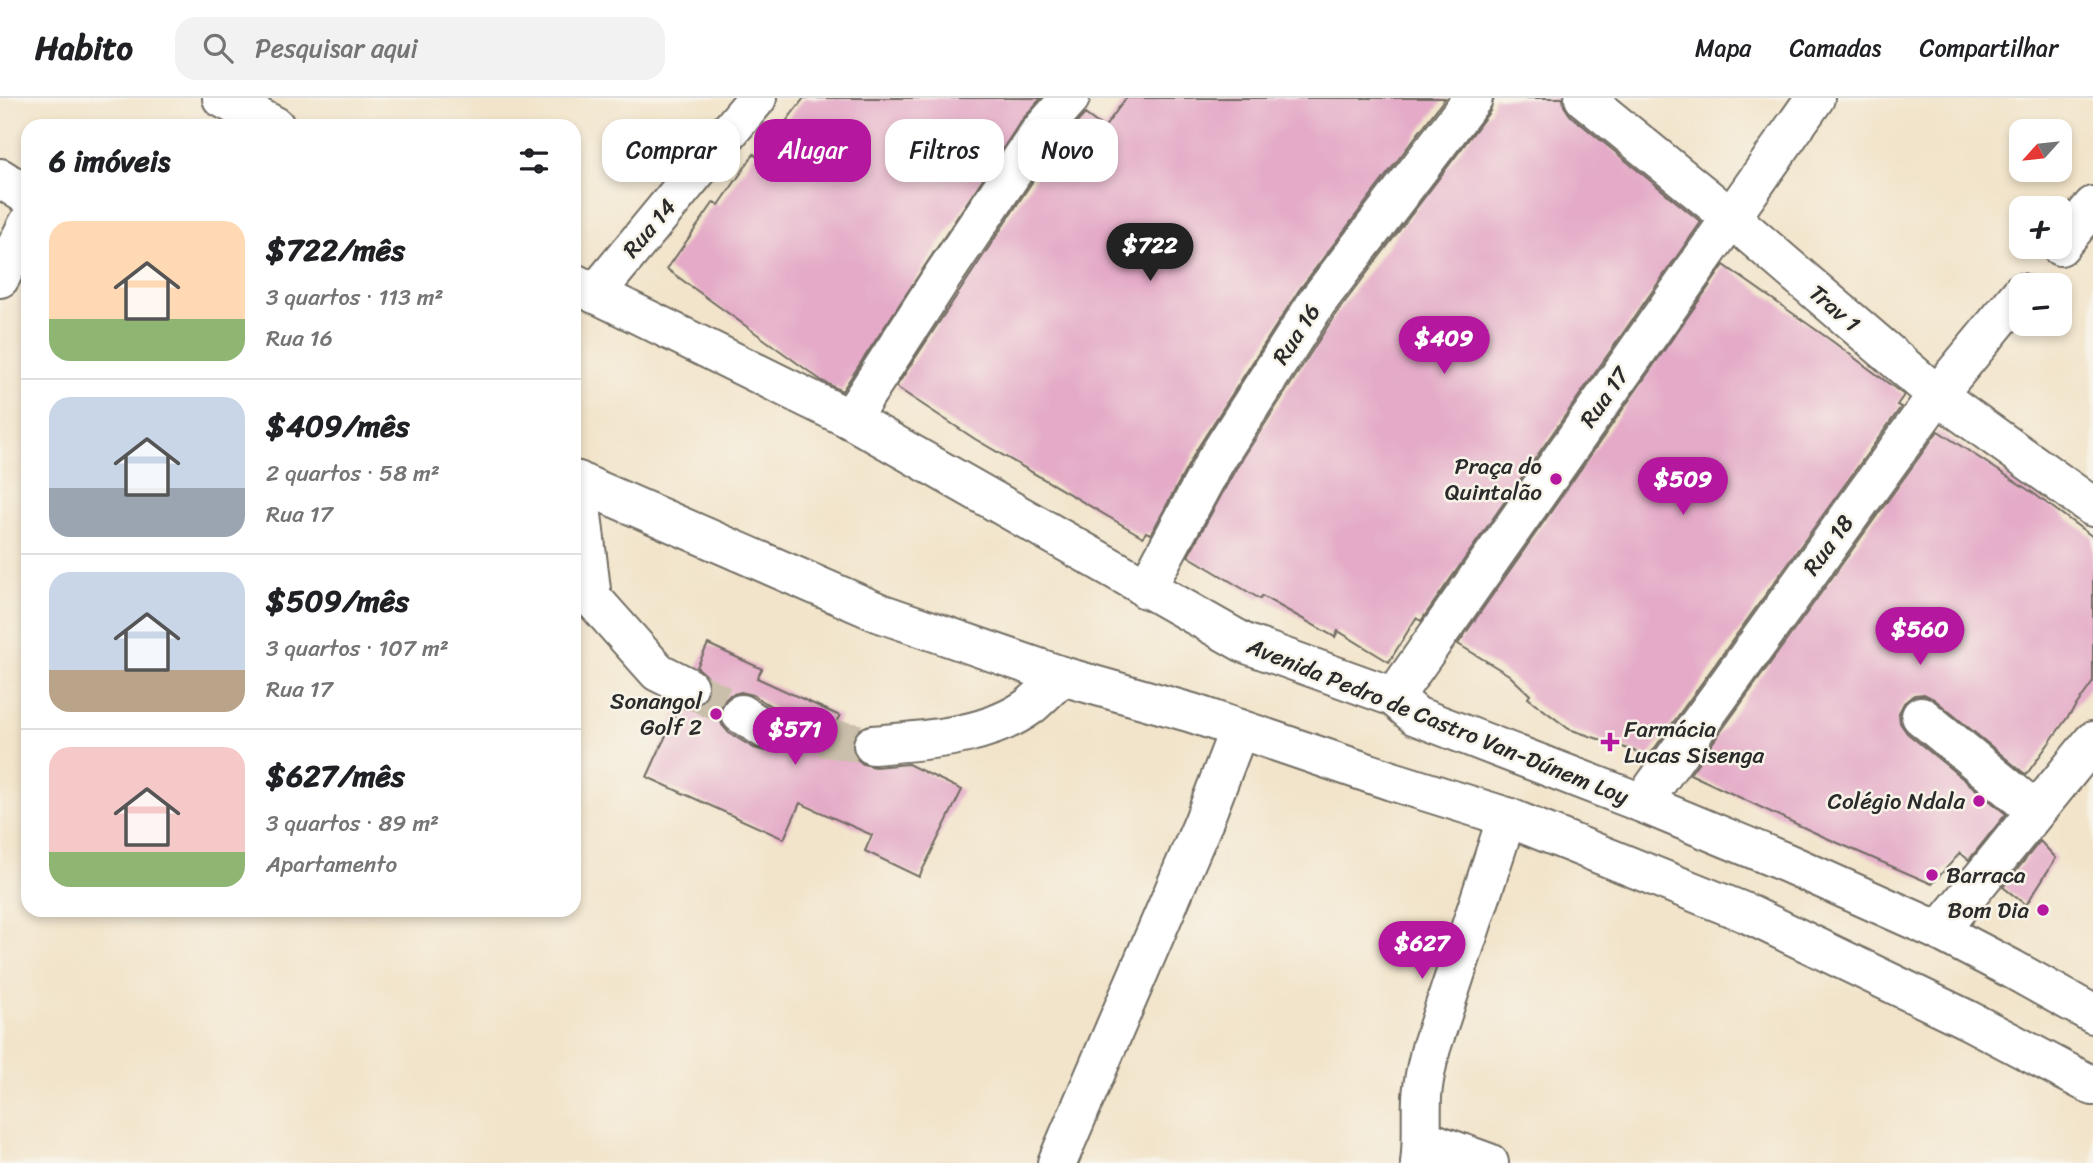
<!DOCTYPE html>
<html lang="pt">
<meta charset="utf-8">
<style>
body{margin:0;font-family:Sriracha,sans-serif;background:#f2f2f2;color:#202124;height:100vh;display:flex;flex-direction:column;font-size:26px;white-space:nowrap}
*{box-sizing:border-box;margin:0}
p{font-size:23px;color:#757577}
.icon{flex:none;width:38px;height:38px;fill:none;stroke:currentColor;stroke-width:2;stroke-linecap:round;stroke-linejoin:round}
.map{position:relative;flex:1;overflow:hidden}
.side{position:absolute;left:21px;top:21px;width:560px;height:798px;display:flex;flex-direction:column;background:#fff;border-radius:21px;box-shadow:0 4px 10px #0003}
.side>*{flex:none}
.top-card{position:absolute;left:602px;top:21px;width:665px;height:63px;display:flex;gap:14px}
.needle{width:46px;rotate:243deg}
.buttons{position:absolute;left:2009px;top:21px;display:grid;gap:14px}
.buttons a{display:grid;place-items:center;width:63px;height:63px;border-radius:14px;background:#fff;box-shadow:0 4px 10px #0003;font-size:35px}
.price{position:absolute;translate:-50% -60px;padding:0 16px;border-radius:24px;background:#b5179e;color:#fff;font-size:23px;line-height:46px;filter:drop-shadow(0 2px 4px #0008)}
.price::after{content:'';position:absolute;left:50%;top:42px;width:21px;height:16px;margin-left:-10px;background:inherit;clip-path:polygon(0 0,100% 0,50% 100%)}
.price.active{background:#222;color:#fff}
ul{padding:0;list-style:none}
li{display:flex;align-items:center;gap:21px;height:175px;padding:0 28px}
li+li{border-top:2px solid #e0e0e0}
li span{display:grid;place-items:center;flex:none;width:196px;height:140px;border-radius:21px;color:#555}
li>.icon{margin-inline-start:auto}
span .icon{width:84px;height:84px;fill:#fffc;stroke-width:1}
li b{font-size:30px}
h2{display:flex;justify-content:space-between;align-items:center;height:84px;padding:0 28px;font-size:30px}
.tag{padding:0 24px;border-radius:21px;background:#fff;box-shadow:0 4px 10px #0003;font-size:24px;line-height:63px}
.tag.active{background:#b5179e;color:#fff}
header{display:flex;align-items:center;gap:42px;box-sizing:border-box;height:98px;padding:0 35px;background:#fff;border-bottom:2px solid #e0e0e0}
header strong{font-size:33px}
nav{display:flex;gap:38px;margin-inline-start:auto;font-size:24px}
.search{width:490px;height:63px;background:#f2f2f2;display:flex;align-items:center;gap:18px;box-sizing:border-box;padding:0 24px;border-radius:21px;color:#757577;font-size:26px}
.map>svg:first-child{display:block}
.building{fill:#e4aac7;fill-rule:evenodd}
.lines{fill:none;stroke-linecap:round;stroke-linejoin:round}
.minor-tunnel{stroke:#cabfaa;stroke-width:38;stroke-dasharray:38 19;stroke-linecap:butt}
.minor-casing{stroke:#716c63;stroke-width:42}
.highway-casing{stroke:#716c63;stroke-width:42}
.minor{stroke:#fff;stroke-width:38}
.highway{stroke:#fff;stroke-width:38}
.poi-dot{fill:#b5179e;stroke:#f7f3e8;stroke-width:2.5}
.labels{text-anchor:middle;stroke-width:5;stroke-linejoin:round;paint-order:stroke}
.street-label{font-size:23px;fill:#2b2b2b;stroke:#f7f3e8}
.poi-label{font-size:23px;fill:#2b2b2b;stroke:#f7f3e8;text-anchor:end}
</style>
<header>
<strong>Habito</strong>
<div class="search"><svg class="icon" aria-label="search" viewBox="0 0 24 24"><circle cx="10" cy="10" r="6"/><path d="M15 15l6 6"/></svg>Pesquisar aqui</div>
<nav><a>Mapa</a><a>Camadas</a><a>Compartilhar</a></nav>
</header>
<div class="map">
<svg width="2093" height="1065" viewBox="0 0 2093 1065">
<rect width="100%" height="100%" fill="#f7f3e8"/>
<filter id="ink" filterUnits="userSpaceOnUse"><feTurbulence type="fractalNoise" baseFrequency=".0143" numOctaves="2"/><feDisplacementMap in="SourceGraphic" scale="14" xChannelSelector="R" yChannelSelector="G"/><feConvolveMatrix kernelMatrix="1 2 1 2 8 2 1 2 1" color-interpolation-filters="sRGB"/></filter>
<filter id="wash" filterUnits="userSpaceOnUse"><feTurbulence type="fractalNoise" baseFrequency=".00686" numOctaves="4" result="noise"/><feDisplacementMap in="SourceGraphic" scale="28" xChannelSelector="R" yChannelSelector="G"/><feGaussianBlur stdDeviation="1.57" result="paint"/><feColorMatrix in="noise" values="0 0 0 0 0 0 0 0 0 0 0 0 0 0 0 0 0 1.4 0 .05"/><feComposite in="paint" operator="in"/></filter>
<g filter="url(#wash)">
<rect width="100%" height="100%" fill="#f2e4ca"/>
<g id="blocks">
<path class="building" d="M804 0H1041L1021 23 842 293 822 283 667 171 714 104 719 107 754 56 758 60Z
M1126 0H1445L1299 192 1197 351 1151 436 1146 434 1143 439 975 341 896 289 1056 48 1085 16 1104 30Z
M1494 0H1563L1564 8 1570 17 1701 124 1421 523 1416 520 1389 564 1338 533 1335 539 1262 498 1260 501 1188 458 1234 374 1335 217 1490 13Z
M1724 167 1832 243 1904 297 1897 307 1901 309 1649 658 1569 631 1528 600 1530 597 1509 577 1458 546Z
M1938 333 2033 395 2093 439V584L2026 677 1934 601 1924 596 1914 597 1904 605 1899 615 1900 625 1907 635 2006 716 1969 762 1960 755 1932 786 1822 738 1690 676Z
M708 546 762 571 757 580 840 618 835 630 853 638 851 650 856 660 863 666 875 669 908 666 962 692 919 779 865 753 872 737 800 705 784 741 647 679 679 609 690 611 699 608 708 598 710 587 707 578 697 569ZM741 594 753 597 777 612 784 620 787 632 784 642 776 650 765 653 754 650 729 635 722 627 719 616 722 605 730 597Z
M2040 743 2056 760 2026 807 2003 789Z"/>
</g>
</g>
<g filter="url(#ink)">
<use href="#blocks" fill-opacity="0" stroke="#716c63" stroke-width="2"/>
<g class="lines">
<path class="minor-tunnel" d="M688 589 741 616
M765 631 873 647"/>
<g class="minor-casing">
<path id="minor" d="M1584 0 1730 119 1937 297 2093 409
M2060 148 2093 108
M0 180 28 126
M595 196 757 0
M850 321 940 182 1039 35 1070 0
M578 383 592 500 658 574 688 589
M1146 491 1215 363 1317 204 1473 0
M1394 599 1815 0
M741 616 765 631
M1921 618 2036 713
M873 647C925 642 986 640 1030 608 1041 599 1051 588 1062 578
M1642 705 1937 297 2021 195
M1939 833 2093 643
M1423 1041 1489 1065
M1057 1065 1203 725 1239 631
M1420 1065C1423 1043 1421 1021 1422 999 1423 982 1427 966 1431 950L1507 719"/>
</g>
<g class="highway-casing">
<path id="highway" d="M222 0 275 28
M0 80 28 98
M574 185 850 321 1244 545 1394 599 1416 618 1642 705 1787 765 1939 833 2012 871 2093 916
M574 382 880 515 1062 578 1192 615 1392 683 1507 719 1746 815 1968 922 2093 988"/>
</g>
<use href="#minor" class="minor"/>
<use href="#highway" class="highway"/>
</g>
</g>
<g class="poi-dot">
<circle cx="1556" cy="381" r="7"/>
<circle cx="716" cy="616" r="7"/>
<path d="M1606.5 633.5h7v7h7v7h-7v7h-7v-7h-7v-7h7z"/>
<circle cx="1979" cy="703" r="7"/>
<circle cx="1932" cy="777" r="7"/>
<circle cx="2043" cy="812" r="7"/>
</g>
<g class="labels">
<g class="street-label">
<text transform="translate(649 130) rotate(-50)" y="8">Rua 14</text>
<text transform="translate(1835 210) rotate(41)" y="8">Trav 1</text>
<text transform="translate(1296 236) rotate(-57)" y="8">Rua 16</text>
<text transform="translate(1604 299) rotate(-55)" y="8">Rua 17</text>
<text transform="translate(1828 447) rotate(-54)" y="8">Rua 18</text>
<text transform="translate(1438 623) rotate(22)" y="8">Avenida Pedro de Castro Van-Dúnem Loy</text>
</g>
<g class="poi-label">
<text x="1542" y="376">Praça do<tspan x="1542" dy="26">Quintalão</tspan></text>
<text x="702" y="611">Sonangol<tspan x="702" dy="26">Golf 2</tspan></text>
<text x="1624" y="639" text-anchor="start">Farmácia<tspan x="1624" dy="26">Lucas Sisenga</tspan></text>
<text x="1965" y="711">Colégio Ndala</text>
<text x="1946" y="785" text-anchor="start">Barraca</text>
<text x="2029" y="820">Bom Dia</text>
</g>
</g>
</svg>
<div class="buttons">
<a><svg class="needle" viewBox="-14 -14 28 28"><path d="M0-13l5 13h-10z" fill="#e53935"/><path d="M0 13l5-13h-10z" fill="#757577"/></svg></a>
<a>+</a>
<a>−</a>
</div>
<b class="price active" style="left:1150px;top:185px">$722</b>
<b class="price" style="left:1444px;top:278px">$409</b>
<b class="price" style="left:1683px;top:419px">$509</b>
<b class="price" style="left:1920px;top:569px">$560</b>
<b class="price" style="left:795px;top:669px">$571</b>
<b class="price" style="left:1422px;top:883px">$627</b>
<div class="top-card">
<a class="tag">Comprar</a>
<a class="tag active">Alugar</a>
<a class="tag">Filtros</a>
<a class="tag">Novo</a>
</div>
<section class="side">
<h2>6 imóveis<svg class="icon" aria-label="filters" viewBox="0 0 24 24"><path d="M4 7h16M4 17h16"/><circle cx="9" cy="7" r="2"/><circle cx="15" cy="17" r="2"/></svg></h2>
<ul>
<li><span style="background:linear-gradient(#ffd9b3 70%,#8fb573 0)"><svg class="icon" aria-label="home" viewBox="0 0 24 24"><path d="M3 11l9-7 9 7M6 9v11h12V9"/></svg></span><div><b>$722/mês</b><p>3 quartos · 113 m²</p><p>Rua 16</p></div></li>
<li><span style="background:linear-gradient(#c9d6e8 65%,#9aa5b1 0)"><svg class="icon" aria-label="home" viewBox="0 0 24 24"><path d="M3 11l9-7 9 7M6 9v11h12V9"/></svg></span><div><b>$409/mês</b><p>2 quartos · 58 m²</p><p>Rua 17</p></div></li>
<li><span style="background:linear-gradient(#c9d6e8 70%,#b9a48a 0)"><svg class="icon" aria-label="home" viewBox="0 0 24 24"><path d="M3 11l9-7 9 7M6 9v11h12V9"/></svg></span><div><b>$509/mês</b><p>3 quartos · 107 m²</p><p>Rua 17</p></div></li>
<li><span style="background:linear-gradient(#f6c9c9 75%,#8fb573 0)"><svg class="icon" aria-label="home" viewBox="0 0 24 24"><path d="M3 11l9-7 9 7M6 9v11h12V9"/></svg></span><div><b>$627/mês</b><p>3 quartos · 89 m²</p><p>Apartamento</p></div></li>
</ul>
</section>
</div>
